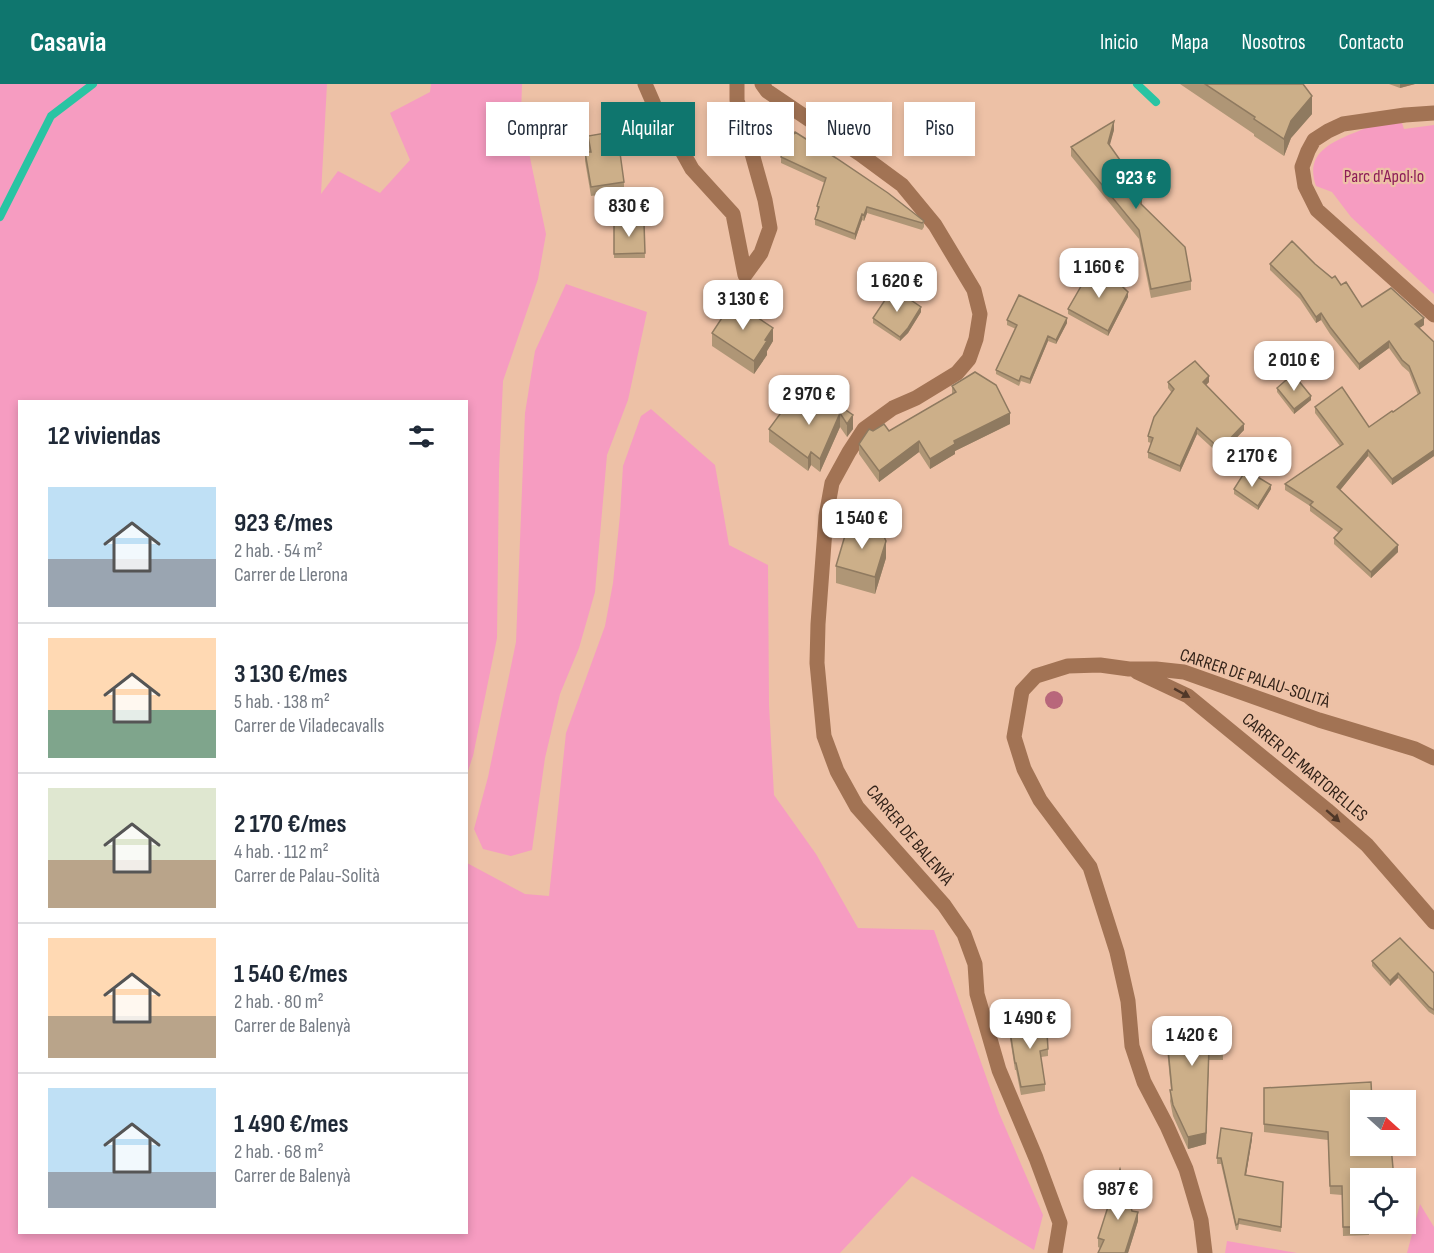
<!DOCTYPE html>
<html lang="es">
<meta charset="utf-8">
<style>
body{margin:0;font-family:"Sofia Sans Condensed",sans-serif;background:#f2f2f3;color:#1f2937;height:100vh;display:flex;flex-direction:column;font-size:22px;white-space:nowrap}
*{box-sizing:border-box;margin:0}
p{font-size:20px;color:#747a83}
.icon{flex:none;width:33px;height:33px;fill:none;stroke:currentColor;stroke-width:2;stroke-linecap:round;stroke-linejoin:round}
.map{position:relative;flex:1;overflow:hidden}
.drawer{position:absolute;left:18px;top:316px;width:450px;height:834px;display:flex;flex-direction:column;background:#fff;border-radius:0px;box-shadow:0 3px 9px #0003}
.drawer>*{flex:none}
.guide{position:absolute;left:486px;top:18px;width:570px;height:54px;display:flex;gap:12px}
.needle{width:39px;rotate:111deg}
.tools{position:absolute;left:1350px;top:1006px;display:grid;gap:12px}
.tools a{display:grid;place-items:center;width:66px;height:66px;border-radius:0px;background:#fff;box-shadow:0 3px 9px #0003;font-size:30px}
.price{position:absolute;translate:-50% -51px;padding:0 14px;border-radius:12px;background:#fff;color:#222;font-size:20px;line-height:39px;filter:drop-shadow(0 2px 3px #0008)}
.price::after{content:'';position:absolute;left:50%;top:36px;width:18px;height:14px;margin-left:-9px;background:inherit;clip-path:polygon(0 0,100% 0,50% 100%)}
.price.on{background:#0f766e;color:#fff}
ul{padding:0;list-style:none}
li{display:flex;align-items:center;gap:18px;height:150px;padding:0 30px}
li+li{border-top:2px solid #e0e1e3}
li span{display:grid;place-items:center;flex:none;width:168px;height:120px;border-radius:0px;color:#555}
li>.icon{margin-inline-start:auto}
span .icon{width:72px;height:72px;fill:#fffc;stroke-width:1}
li b{font-size:26px}
h2{display:flex;justify-content:space-between;align-items:center;height:72px;padding:0 30px;font-size:26px}
.pill{padding:0 21px;border-radius:0px;background:#fff;box-shadow:0 3px 9px #0003;font-size:21px;line-height:54px}
.pill.on{background:#0f766e;color:#fff}
header{display:flex;align-items:center;gap:36px;box-sizing:border-box;height:84px;padding:0 30px;background:#0f766e;color:#fff}
header strong{font-size:28px}
nav{display:flex;gap:33px;margin-inline-start:auto;font-size:21px}
.map>svg:first-child{display:block}
.green{fill:#f69cc1}
.lines{fill:none;stroke-linecap:round;stroke-linejoin:round}
.stream{stroke:#29c4a3;stroke-width:8}
.minor{stroke:#a27354;stroke-width:15}
.tree{fill:#b8677b}
.wall{fill:#af9676}
.shaded-wall{fill:#8f7a60}
.building{fill:#ccaf89;stroke:#8f7a60;stroke-width:1.5}
.oneway{fill:#4f3728}
.labels{text-anchor:middle;stroke-width:4.5;stroke-linejoin:round;paint-order:stroke}
.park-label{font-size:18px;fill:#8d1d58;stroke:#edc1a6}
.street-label{font-size:18px;fill:#332319;stroke:#edc1a6}
</style>
<header>
<strong>Casavia</strong>
<nav><a>Inicio</a><a>Mapa</a><a>Nosotros</a><a>Contacto</a></nav>
</header>
<div class="map">
<svg width="1434" height="1169" viewBox="0 0 1434 1169">
<rect width="100%" height="100%" fill="#edc1a6"/>
<path class="green" d="M0 0H327L321 110 338 87 380 109 410 76 390 29 430 8 431 0H522L521 31 546 150 538 195 503 297 499 386 497 554 473 672 467 690 466 318H20V1149H466L467 779 525 810 549 812 566 649 605 542 613 499 620 431 623 382 641 332 651 325 715 381 729 461 768 481 769 621 774 711 816 770 858 844 934 846 999 1029 1043 1131 1034 1166 912 1092 840 1169H0Z
M1402 39 1404 45 1434 41V210L1351 133 1332 108 1316 102C1305 71 1328 60 1351 50 1358 48 1366 43 1374 41 1383 39 1393 40 1402 39Z
M566 200 647 228 628 316 607 371 595 508 579 564 560 610 545 674 532 766 511 772 483 765 474 745 488 693 516 558 525 329 535 267Z
M1420 1120 1434 1143V1169H1407Z
M1227 1157 1297 1169H1225Z"/>
<g class="lines">
<path class="stream" d="M1137 0 1156 18
M0 133 51 32 93 0"/>
<path class="minor" d="M645 0 655 23 672 49 692 85 733 130 745 191
M737 0V16L765 116 770 144 761 169 745 191
M762 0 767 7 860 70 902 101 935 141 974 206 980 230 976 255 969 275 957 289 916 314 893 324 864 345 849 368 832 399 826 432 818 540 817 579 824 652 837 687 857 723 944 821 964 850 975 880 977 910 999 986 1036 1074 1060 1139 1055 1169
M1434 29 1405 31 1343 40 1328 47 1314 56 1308 67 1302 83 1305 102 1317 126 1434 231
M1137 588 1188 612 1327 726 1367 761 1434 838
M1205 1169 1201 1136 1186 1085 1167 1042 1144 998 1132 962 1128 917 1117 868 1090 783 1040 716 1024 685 1014 653 1022 607 1036 592 1068 582 1100 581 1129 585H1156L1184 588 1319 636 1415 665 1434 674"/>
</g>
<circle class="tree" cx="1054" cy="616" r="9"/>
<path class="wall" d="M1180 0H1303L1312 30 1291 54 1284 72 1254 52V50Z
M1389 0H1415L1400 4Z
M1114 46 1109 61 1142 121 1191 197V206L1151 214 1139 155 1071 72V63Z
M588 52 624 98V107L591 112 585 77V68H589Z
M781 73 924 137V143L922 146 867 129 864 137 862 136 855 156 815 141V135L817 128V122L825 99 781 79Z
M614 139H644L645 174H614Z
M1270 180H1315L1341 201 1362 223 1424 241 1419 244 1434 258V372L1392 401 1368 372 1340 406 1398 468 1371 494 1334 460V454L1339 449 1310 427V422L1285 406V400L1340 362 1315 329V323L1369 343 1393 328 1418 311 1409 288 1402 282 1389 264 1359 286 1330 250 1321 236 1316 239 1300 215 1270 186Z
M1098 192 1128 213 1108 252 1068 230V225Z
M921 228 908 249 900 257 873 239V234Z
M1007 236 1067 239 1056 260 1048 257 1030 300 1021 297 1019 302 996 290V286L1016 245 1007 241Z
M712 249 773 257 767 267V271L754 290 712 262Z
M1168 298H1209L1206 301 1244 346 1220 371 1197 350 1180 388 1148 374V368L1151 359 1148 358V352L1172 309 1168 304Z
M952 302 1010 340 955 367V370L930 385 919 368 879 398 859 370V360L873 347H889L952 310Z
M1277 304 1311 316 1294 330 1277 308Z
M825 312 853 345 847 353 840 343 820 388 811 381 808 387 769 358V345L808 328 819 321Z
M1234 405H1271L1258 426 1234 410Z
M886 474 875 510 836 499V482Z
M1372 877 1434 889V931L1429 928 1398 894 1390 902 1372 882Z
M1222 933 1223 976H1209L1206 1060 1188 1065 1173 1032 1170 1017 1171 1006 1165 945V934Z
M1009 941 1048 965V972L1041 973 1045 1000V1007L1021 1011 1016 986H1015L1009 948Z
M1264 1004 1372 1017 1360 1095 1369 1140V1151L1343 1152 1342 1111 1330 1110 1328 1056 1264 1048Z
M1252 1055 1246 1091 1283 1098 1281 1148 1239 1140 1238 1146H1236L1221 1080H1217V1074Z
M1132 1127 1138 1137 1128 1169H1098L1100 1164 1098 1163V1154Z"/>
<path class="shaded-wall" d="M1400 0H1415L1400 4Z
M1312 12V30L1291 54 1284 72V55L1291 37Z
M1114 37V46L1108 68V59Z
M867 123V129L864 137V131Z
M862 130V136L855 156V150Z
M1128 208V213L1108 252V247Z
M921 223V228L908 249 900 257V253Z
M1321 229V236L1316 239V233Z
M1067 234V239L1056 260V256Z
M1424 234V241L1415 247V240Z
M773 244V257L767 267V271L754 290V277L765 256Z
M1048 252V257L1030 300V295Z
M1389 257V264L1359 286V280Z
M1209 292V298L1203 304V298Z
M1311 312V316L1294 330V325Z
M840 329V343L820 388V375Z
M1010 329V340L955 367V370L930 385V375L954 357Z
M853 331V345L847 353V340Z
M1244 340V346L1220 371V365Z
M1197 344V350L1180 388V382Z
M919 357V368L879 398V387Z
M1368 366V372L1337 410V403Z
M1434 366V372L1392 401V395Z
M811 368V381L808 387V374Z
M1271 401V405L1258 426V422Z
M886 457V474L875 510V493Z
M1398 461V468L1371 494V488Z
M1398 889V894L1390 902V897Z
M1209 964 1206 1060 1188 1065V1053Z
M1252 1049V1055L1245 1097V1091Z
M1138 1128V1137L1128 1169H1125Z"/>
<path class="building" d="M1205 0H1303L1312 12 1291 37 1284 55 1254 35 1255 33Z
M1114 37 1108 59 1127 86 1134 89 1139 93 1142 99 1141 120 1185 163 1191 197 1151 205 1139 146 1071 63Z
M617 47 624 98 591 103 585 68H591L588 52Z
M795 48 836 74 888 109 924 137 922 139 867 123 864 131 862 130 855 150 815 135 819 123 817 122 826 94 781 73Z
M614 139H644L645 169 614 170Z
M1292 157 1315 180 1332 194 1335 192 1341 201 1346 198 1362 223 1391 204 1424 234 1415 240 1434 258V366L1392 395 1368 366 1337 403 1398 461 1371 488 1334 454 1342 445 1310 421 1313 418 1285 400 1343 360 1315 323 1342 303 1369 343 1392 327 1393 328 1420 309 1409 282 1402 276 1389 257 1359 280 1330 243 1321 229 1316 233 1300 209 1270 180Z
M1091 185 1098 192 1104 185 1128 208 1108 247 1068 225Z
M893 204 921 223 908 244 900 253 873 234Z
M1019 211 1067 234 1056 256 1048 252 1030 295 1021 292 1019 297 996 286 1017 241 1007 236Z
M733 217 773 244 765 256 767 257 754 277 712 249Z
M1195 277 1209 292 1203 298 1244 340 1220 365 1197 344 1180 382 1148 368 1153 354 1148 352 1154 333 1174 305 1168 298Z
M975 288 996 301 1010 329 954 357 955 360 930 375 919 357 879 387 859 360 869 345 873 347 884 340 889 347 956 308 952 302Z
M1293 290 1311 312 1294 325 1277 304Z
M825 312 853 331 847 340 840 329 820 375 811 368 808 374 769 345 791 315 808 328 815 318 819 321Z
M1246 386 1271 401 1258 422 1234 405Z
M849 438 882 448 886 457 875 493 836 482Z
M1400 854 1434 889V926L1429 923 1398 889 1390 897 1372 877Z
M1046 933 1048 965 1040 967 1045 1000 1021 1003 1016 979H1015L1009 941Z
M1222 933 1223 964H1209L1206 1049 1188 1053 1173 1021 1170 1006H1172L1165 934Z
M1371 998 1372 1017H1360V1062H1391L1394 1095H1360V1140H1369V1143H1343L1342 1102H1330L1328 1048 1264 1040V1004Z
M1221 1044 1252 1049 1245 1091 1283 1098 1281 1143 1239 1135 1238 1140 1236 1141 1221 1074H1217Z
M1120 1085 1132 1127 1138 1128 1125 1169H1098L1104 1156 1098 1154Z"/>
<defs><path id="oneway-solid" d="M-6-.8H1V-3.2L6.5 0L1 3.2V.8H-6Z" transform="scale(1.5)"/></defs>
<g class="oneway">
<use href="#oneway-solid" transform="translate(1182 609) rotate(29)"/>
<use href="#oneway-solid" transform="translate(1333 732) rotate(41)"/>
</g>
<g class="labels">
<g class="park-label">
<text x="1384" y="98">Parc d'Apol·lo</text>
</g>
<g class="street-label">
<text transform="translate(1255 594) rotate(18)" y="6">CARRER DE PALAU-SOLITÀ</text>
<text transform="translate(1305 683) rotate(40)" y="6">CARRER DE MARTORELLES</text>
<text transform="translate(910 751) rotate(50)" y="6">CARRER DE BALENYÀ</text>
</g>
</g>
</svg>
<div class="tools">
<a><svg class="needle" viewBox="-14 -14 28 28"><path d="M0-13l5 13h-10z" fill="#e53935"/><path d="M0 13l5-13h-10z" fill="#747a83"/></svg></a>
<a><svg class="icon" aria-label="locate" viewBox="0 0 24 24"><circle cx="12" cy="12" r="6"/><path d="M12 2v4M12 18v4M2 12h4M18 12h4"/></svg></a>
</div>
<b class="price on" style="left:1136px;top:126px">923 €</b>
<b class="price" style="left:629px;top:154px">830 €</b>
<b class="price" style="left:1099px;top:215px">1 160 €</b>
<b class="price" style="left:897px;top:229px">1 620 €</b>
<b class="price" style="left:743px;top:247px">3 130 €</b>
<b class="price" style="left:1294px;top:308px">2 010 €</b>
<b class="price" style="left:809px;top:342px">2 970 €</b>
<b class="price" style="left:1252px;top:404px">2 170 €</b>
<b class="price" style="left:862px;top:466px">1 540 €</b>
<b class="price" style="left:1030px;top:966px">1 490 €</b>
<b class="price" style="left:1192px;top:983px">1 420 €</b>
<b class="price" style="left:1118px;top:1137px">987 €</b>
<div class="guide">
<a class="pill">Comprar</a>
<a class="pill on">Alquilar</a>
<a class="pill">Filtros</a>
<a class="pill">Nuevo</a>
<a class="pill">Piso</a>
</div>
<section class="drawer">
<h2>12 viviendas<svg class="icon" aria-label="filters" viewBox="0 0 24 24"><path d="M4 7h16M4 17h16"/><circle cx="9" cy="7" r="2"/><circle cx="15" cy="17" r="2"/></svg></h2>
<ul>
<li><span style="background:linear-gradient(#bfe0f5 60%,#9aa5b1 0)"><svg class="icon" aria-label="home" viewBox="0 0 24 24"><path d="M3 11l9-7 9 7M6 9v11h12V9"/></svg></span><div><b>923 €/mes</b><p>2 hab. · 54 m²</p><p>Carrer de Llerona</p></div></li>
<li><span style="background:linear-gradient(#ffd9b3 60%,#7fa58c 0)"><svg class="icon" aria-label="home" viewBox="0 0 24 24"><path d="M3 11l9-7 9 7M6 9v11h12V9"/></svg></span><div><b>3 130 €/mes</b><p>5 hab. · 138 m²</p><p>Carrer de Viladecavalls</p></div></li>
<li><span style="background:linear-gradient(#dfe7d0 60%,#b9a48a 0)"><svg class="icon" aria-label="home" viewBox="0 0 24 24"><path d="M3 11l9-7 9 7M6 9v11h12V9"/></svg></span><div><b>2 170 €/mes</b><p>4 hab. · 112 m²</p><p>Carrer de Palau-Solità</p></div></li>
<li><span style="background:linear-gradient(#ffd9b3 65%,#b9a48a 0)"><svg class="icon" aria-label="home" viewBox="0 0 24 24"><path d="M3 11l9-7 9 7M6 9v11h12V9"/></svg></span><div><b>1 540 €/mes</b><p>2 hab. · 80 m²</p><p>Carrer de Balenyà</p></div></li>
<li><span style="background:linear-gradient(#bfe0f5 70%,#9aa5b1 0)"><svg class="icon" aria-label="home" viewBox="0 0 24 24"><path d="M3 11l9-7 9 7M6 9v11h12V9"/></svg></span><div><b>1 490 €/mes</b><p>2 hab. · 68 m²</p><p>Carrer de Balenyà</p></div></li>
</ul>
</section>
</div>
